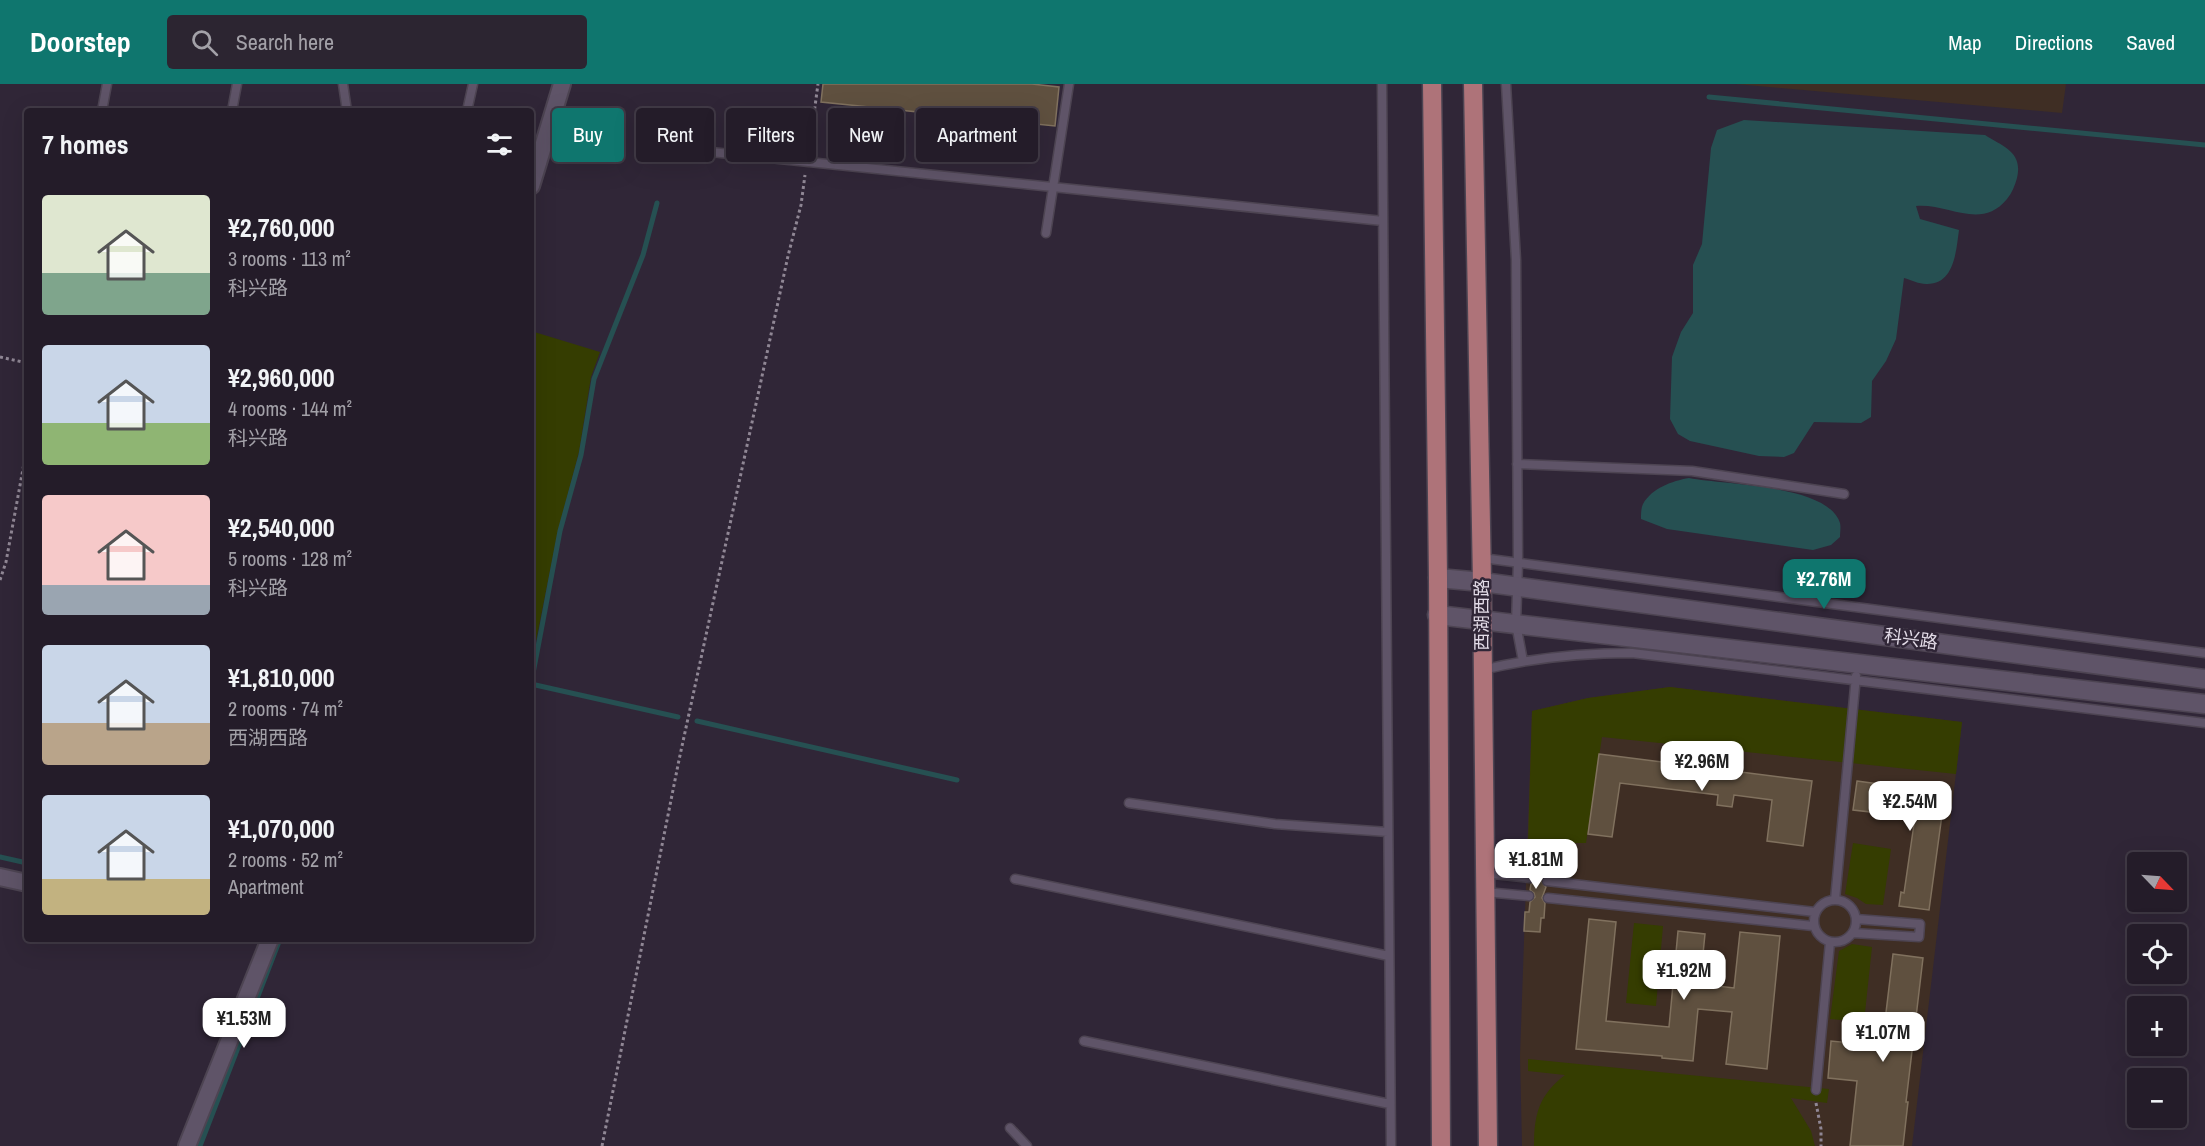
<!DOCTYPE html>
<meta charset="utf-8">
<style>
body{margin:0;font-family:"Archivo Narrow","Noto Sans SC",sans-serif;background:#2c2531;color:#f1f3f6;height:100vh;display:flex;flex-direction:column;font-size:22px;white-space:nowrap}
*{box-sizing:border-box;margin:0}
p{font-size:20px;color:#a3a1a8}
.icon{flex:none;width:33px;height:33px;fill:none;stroke:currentColor;stroke-width:2;stroke-linecap:round;stroke-linejoin:round}
.map{position:relative;flex:1;overflow:hidden}
.sheet{position:absolute;left:24px;top:24px;width:510px;height:834px;display:flex;flex-direction:column;background:#241c29;border-radius:6px;box-shadow:0 6px 24px #0002,0 0 0 2px #413a46}
.sheet>*{flex:none}
.banner{position:absolute;left:552px;top:24px;width:570px;height:54px;display:flex;gap:12px}
.needle{width:39px;rotate:115deg}
.buttons{position:absolute;left:2127px;top:768px;display:grid;gap:12px}
.buttons a{display:grid;place-items:center;width:60px;height:60px;border-radius:6px;background:#241c29;box-shadow:0 6px 24px #0002,0 0 0 2px #413a46;font-size:30px}
.price{position:absolute;translate:-50% -51px;padding:0 14px;border-radius:12px;background:#fff;color:#222;font-size:20px;line-height:39px;filter:drop-shadow(0 2px 3px #0008)}
.price::after{content:'';position:absolute;left:50%;top:36px;width:18px;height:14px;margin-left:-9px;background:inherit;clip-path:polygon(0 0,100% 0,50% 100%)}
.price.selected{background:#0f766e;color:#fff}
ul{padding:0;list-style:none}
li{display:flex;align-items:center;gap:18px;height:150px;padding:0 18px}
li span{display:grid;place-items:center;flex:none;width:168px;height:120px;border-radius:6px;color:#555}
li>.icon{margin-inline-start:auto}
span .icon{width:72px;height:72px;fill:#fffc;stroke-width:1}
li b{font-size:26px}
h2{display:flex;justify-content:space-between;align-items:center;height:72px;padding:0 18px;font-size:26px}
.pill{padding:0 21px;border-radius:6px;background:#241c29;box-shadow:0 6px 24px #0002,0 0 0 2px #413a46;font-size:21px;line-height:54px}
.pill.selected{background:#0f766e;color:#fff}
header{display:flex;align-items:center;gap:36px;box-sizing:border-box;height:84px;padding:0 30px;background:#0f766e;color:#fff}
header strong{font-size:28px}
nav{display:flex;gap:33px;margin-inline-start:auto;font-size:21px}
.search{width:420px;height:54px;background:#2c2531;display:flex;align-items:center;gap:15px;box-sizing:border-box;padding:0 21px;border-radius:6px;color:#a3a1a8;font-size:22px}
.map>svg:first-child{display:block}
.education{fill:#3f2e24}
.green{fill:#353d01}
.water{fill:#265052}
.lines{fill:none;stroke-linecap:round;stroke-linejoin:round}
.stream{stroke:#265052;stroke-width:5}
.building{fill:#5f503f;stroke:#80715e;stroke-width:1.5}
.lane-casing{stroke:#4d4452;stroke-width:11}
.street-casing{stroke:#4d4452;stroke-width:20}
.secondary-casing{stroke:#4d4452;stroke-width:21}
.primary-casing{stroke:#4d4452;stroke-width:21}
.path{stroke:#908795;stroke-width:3;stroke-dasharray:3 3;stroke-linecap:butt}
.lane{stroke:#5f5468;stroke-width:8}
.street{stroke:#5f5468;stroke-width:16}
.secondary{stroke:#5f5468;stroke-width:18}
.primary{stroke:#ae7379;stroke-width:18}
.labels{text-anchor:middle;stroke-width:5;stroke-linejoin:round;paint-order:stroke}
.street-label{font-size:18px;fill:#e2dbe7;stroke:#302637}
</style>
<header>
<strong>Doorstep</strong>
<div class="search"><svg class="icon" aria-label="search" viewBox="0 0 24 24"><circle cx="10" cy="10" r="6"/><path d="M15 15l6 6"/></svg>Search here</div>
<nav><a>Map</a><a>Directions</a><a>Saved</a></nav>
</header>
<div class="map">
<svg width="2205" height="1062" viewBox="0 0 2205 1062">
<rect width="100%" height="100%" fill="#302637"/>
<path class="education" d="M1735 0H2066L2062 29Z
M1670 603 1962 638 1912 1062H1522L1520 972 1532 627 1588 614Z"/>
<path class="green" d="M531 247 600 268 591 293 579 368 558 447 531 582Z
M1670 603 1962 638 1956 690 1602 653 1586 759H1528L1532 627 1588 614Z
M1853 759 1891 765 1883 821 1866 820 1857 814 1845 810Z
M1634 839 1663 842 1656 922 1626 919Z
M1852 860 1872 863 1864 938 1830 935 1839 867Z
M1528 975 1829 1005 1827 1019 1791 1014 1811 1047 1815 1062H1534C1534 1030 1539 1011 1565 991L1528 987Z"/>
<path class="water" d="M1744 36 1985 51C2004 63 2023 68 2017 94 2015 101 2012 109 2007 115 1981 147 1948 119 1916 122L1920 135 1959 146C1956 166 1955 201 1926 200 1919 200 1911 196 1904 194L1896 255 1886 277 1872 297 1871 333 1861 339 1814 338 1794 369 1784 373 1759 372 1690 357 1678 350 1670 335 1672 273 1681 248 1693 229V181L1702 160 1711 64 1717 46Z
M1689 394C1723 401 1828 400 1840 439 1841 443 1840 449 1840 453L1831 461 1813 466 1667 445 1641 435C1641 430 1641 424 1643 420 1652 404 1672 397 1689 394Z"/>
<g class="lines">
<path class="stream" d="M1709 13 2205 61
M531 600 560 447 581 371 594 295 643 171 657 119
M531 600 678 633
M697 637 957 696
M0 773 27 779
M200 1062 280 855"/>
</g>
<path class="building" d="M823 0H1032L1059 3 1055 42 821 18Z
M1599 670 1812 697 1803 762 1767 757 1772 716 1734 711 1732 723 1717 721 1718 711 1620 699 1612 753 1588 750Z
M1857 697 1945 709 1929 826 1899 822 1901 808 1904 809 1915 733 1853 726Z
M1528 764H1544V779H1547L1546 791 1541 797 1546 803 1542 814 1545 819 1544 834H1541L1540 848 1524 847 1525 828H1529L1530 818 1535 813 1534 809 1530 806 1531 800 1535 798 1536 794 1531 788V783H1527Z
M1589 835 1616 838 1606 937 1669 943 1678 847 1705 850 1700 900 1734 904 1740 848 1780 852 1767 985 1726 980 1732 928 1698 925 1693 977 1662 974V972L1576 965Z
M1893 870 1923 874 1906 1018H1908L1903 1062H1850L1857 997 1828 994 1831 957 1882 962Z"/>
<g class="lines">
<g class="lane-casing">
<path id="lane" d="M343 0 347 27
M1382 0 1391 1062
M1506 0 1516 176 1518 479 1516 540 1523 577
M102 27 107 0
M232 27 237 0
M467 27 473 0
M711 68 1383 137
M1046 149 1069 0
M1517 380 1692 387 1844 410
M1482 474 2205 569
M1482 586C1531 574 1581 569 1632 569L2205 639
M1129 719 1275 740 1388 748
M1484 789 1530 794
M1015 795 1389 872
M1547 797 1815 828
M1485 808 1529 812
M1548 814 1813 842
M1814 837a21 21 0 1 1 42 0a21 21 0 1 1-42 0Z
M1835 816 1856 592
M1853 849 1919 853 1920 840 1856 835
M1084 957 1390 1020
M1816 1006 1830 858
M1010 1044 1027 1062"/>
</g>
<g class="street-casing">
<path id="street" d="M531 102 562 0
M0 793 27 799
M187 1062 270 855"/>
</g>
<g class="secondary-casing">
<path id="secondary" d="M1438 494 1482 498 2205 595
M1437 531 2205 620"/>
</g>
<g class="primary-casing">
<path id="primary" d="M1432 0 1438 494 1441 1062
M1473 0 1482 498 1488 1062"/>
</g>
<path class="path" d="M809 67 818 0
M0 273 27 279
M0 496 6 478 27 363
M1816 1019 1821 1045V1062
M602 1062 679 676 788 172 801 121 805 91"/>
<use href="#lane" class="lane"/>
<use href="#street" class="street"/>
<use href="#secondary" class="secondary"/>
<use href="#primary" class="primary"/>
</g>
<g class="labels">
<g class="street-label">
<text transform="translate(1482 531) rotate(-90)" y="6">西湖西路</text>
<text transform="translate(1911 555) rotate(8)" y="6">科兴路</text>
</g>
</g>
</svg>
<div class="buttons">
<a><svg class="needle" viewBox="-14 -14 28 28"><path d="M0-13l5 13h-10z" fill="#e53935"/><path d="M0 13l5-13h-10z" fill="#a3a1a8"/></svg></a>
<a><svg class="icon" aria-label="locate" viewBox="0 0 24 24"><circle cx="12" cy="12" r="6"/><path d="M12 2v4M12 18v4M2 12h4M18 12h4"/></svg></a>
<a>+</a>
<a>−</a>
</div>
<b class="price selected" style="left:1824px;top:526px">¥2.76M</b>
<b class="price" style="left:1702px;top:708px">¥2.96M</b>
<b class="price" style="left:1910px;top:748px">¥2.54M</b>
<b class="price" style="left:1536px;top:806px">¥1.81M</b>
<b class="price" style="left:1684px;top:917px">¥1.92M</b>
<b class="price" style="left:244px;top:965px">¥1.53M</b>
<b class="price" style="left:1883px;top:979px">¥1.07M</b>
<div class="banner">
<a class="pill selected">Buy</a>
<a class="pill">Rent</a>
<a class="pill">Filters</a>
<a class="pill">New</a>
<a class="pill">Apartment</a>
</div>
<section class="sheet">
<h2>7 homes<svg class="icon" aria-label="filters" viewBox="0 0 24 24"><path d="M4 7h16M4 17h16"/><circle cx="9" cy="7" r="2"/><circle cx="15" cy="17" r="2"/></svg></h2>
<ul>
<li><span style="background:linear-gradient(#dfe7d0 65%,#7fa58c 0)"><svg class="icon" aria-label="home" viewBox="0 0 24 24"><path d="M3 11l9-7 9 7M6 9v11h12V9"/></svg></span><div><b>¥2,760,000</b><p>3 rooms · 113 m²</p><p>科兴路</p></div></li>
<li><span style="background:linear-gradient(#c9d6e8 65%,#8fb573 0)"><svg class="icon" aria-label="home" viewBox="0 0 24 24"><path d="M3 11l9-7 9 7M6 9v11h12V9"/></svg></span><div><b>¥2,960,000</b><p>4 rooms · 144 m²</p><p>科兴路</p></div></li>
<li><span style="background:linear-gradient(#f6c9c9 75%,#9aa5b1 0)"><svg class="icon" aria-label="home" viewBox="0 0 24 24"><path d="M3 11l9-7 9 7M6 9v11h12V9"/></svg></span><div><b>¥2,540,000</b><p>5 rooms · 128 m²</p><p>科兴路</p></div></li>
<li><span style="background:linear-gradient(#c9d6e8 65%,#b9a48a 0)"><svg class="icon" aria-label="home" viewBox="0 0 24 24"><path d="M3 11l9-7 9 7M6 9v11h12V9"/></svg></span><div><b>¥1,810,000</b><p>2 rooms · 74 m²</p><p>西湖西路</p></div></li>
<li><span style="background:linear-gradient(#c9d6e8 70%,#c2b280 0)"><svg class="icon" aria-label="home" viewBox="0 0 24 24"><path d="M3 11l9-7 9 7M6 9v11h12V9"/></svg></span><div><b>¥1,070,000</b><p>2 rooms · 52 m²</p><p>Apartment</p></div></li>
</ul>
</section>
</div>
